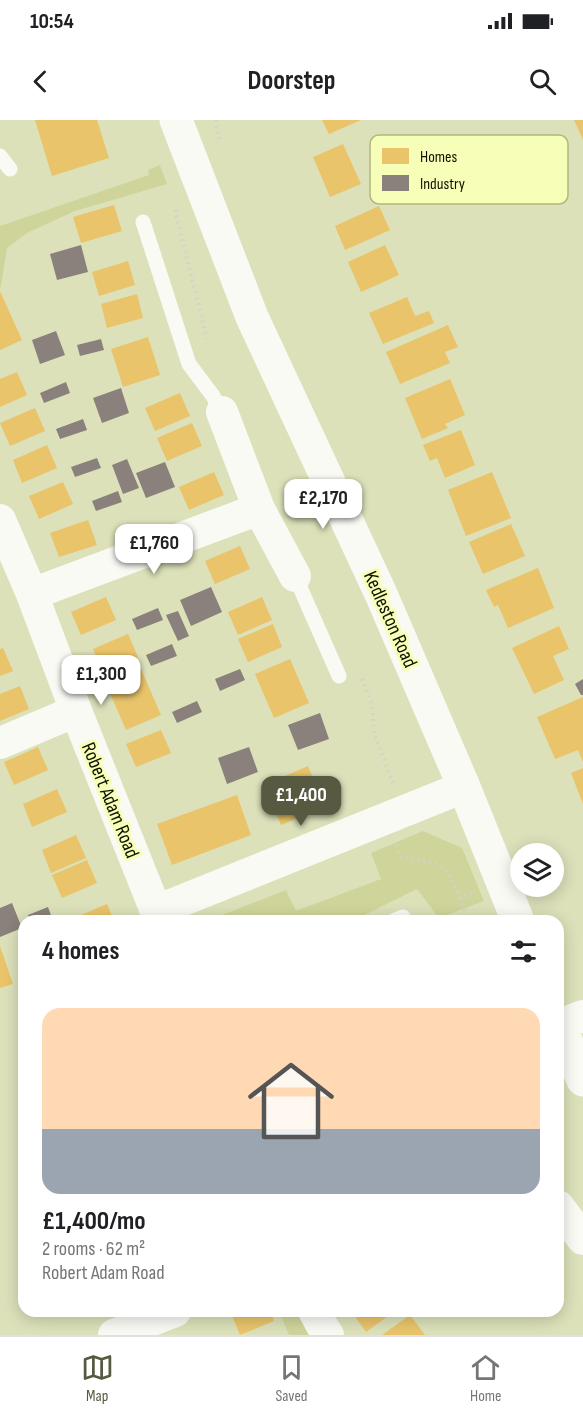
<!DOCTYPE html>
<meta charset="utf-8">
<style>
body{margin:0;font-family:"Sofia Sans Condensed",sans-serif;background:#f6f6f6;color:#202124;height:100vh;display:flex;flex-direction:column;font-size:22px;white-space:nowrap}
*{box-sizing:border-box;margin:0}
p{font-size:20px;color:#757577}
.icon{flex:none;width:33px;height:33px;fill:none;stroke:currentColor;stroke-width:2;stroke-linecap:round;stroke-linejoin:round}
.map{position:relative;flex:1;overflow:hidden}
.sheet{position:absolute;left:18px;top:795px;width:546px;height:402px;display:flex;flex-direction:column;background:#fff;border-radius:18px;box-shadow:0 3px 15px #0003}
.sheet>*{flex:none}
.buttons{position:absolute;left:510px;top:723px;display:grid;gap:12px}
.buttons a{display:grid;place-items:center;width:54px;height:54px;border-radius:50%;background:#fff;box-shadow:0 3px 15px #0003;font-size:30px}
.price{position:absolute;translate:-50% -51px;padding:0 14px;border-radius:12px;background:#fff;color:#222;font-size:20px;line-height:39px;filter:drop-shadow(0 2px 3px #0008)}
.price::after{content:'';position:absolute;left:50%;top:36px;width:18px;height:14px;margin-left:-9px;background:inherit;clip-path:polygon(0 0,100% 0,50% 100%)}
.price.on{background:#575a41;color:#fff}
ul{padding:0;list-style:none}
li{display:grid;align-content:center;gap:12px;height:318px;padding:0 24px}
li+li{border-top:2px solid #e0e0e0}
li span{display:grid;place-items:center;height:186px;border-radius:18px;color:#555}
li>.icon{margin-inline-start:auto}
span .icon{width:108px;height:108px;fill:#fffc;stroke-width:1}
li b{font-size:26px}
h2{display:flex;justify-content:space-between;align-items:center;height:72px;padding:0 24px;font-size:26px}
.status{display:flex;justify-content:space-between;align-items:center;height:42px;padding:0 30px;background:#fff;direction:ltr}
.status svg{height:16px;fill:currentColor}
header{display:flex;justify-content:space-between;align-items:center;height:78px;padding:0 24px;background:#fff;font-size:27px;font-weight:700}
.tabs{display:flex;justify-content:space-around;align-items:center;height:84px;border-top:2px solid #e0e0e0;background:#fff;font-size:16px;color:#757577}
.tabs a{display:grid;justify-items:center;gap:3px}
.tabs .on{color:#575a41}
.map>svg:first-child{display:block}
.green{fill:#cfd59a}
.homes{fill:#e9c46a}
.industry{fill:#8a817c}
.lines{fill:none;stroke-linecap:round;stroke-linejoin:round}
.path{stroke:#d2d3c8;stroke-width:4;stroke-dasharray:1.5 4.5;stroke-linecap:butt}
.service{stroke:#fafaf5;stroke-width:15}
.minor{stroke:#fafaf5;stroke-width:32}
.tertiary{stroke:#fafaf5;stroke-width:33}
.labels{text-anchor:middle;stroke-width:6;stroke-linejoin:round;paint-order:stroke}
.street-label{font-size:20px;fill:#101100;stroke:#f6feb7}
.key{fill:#f6feb7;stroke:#b1b780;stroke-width:1.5}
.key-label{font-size:16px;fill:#101100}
</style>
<div class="status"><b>10:54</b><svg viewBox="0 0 49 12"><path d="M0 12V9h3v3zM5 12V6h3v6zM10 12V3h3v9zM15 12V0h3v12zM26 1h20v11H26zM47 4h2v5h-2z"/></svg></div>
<header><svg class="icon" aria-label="back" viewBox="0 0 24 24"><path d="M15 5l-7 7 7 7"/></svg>Doorstep<svg class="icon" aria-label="search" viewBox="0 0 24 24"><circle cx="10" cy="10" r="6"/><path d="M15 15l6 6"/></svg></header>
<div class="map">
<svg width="583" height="1215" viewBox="0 0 583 1215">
<rect width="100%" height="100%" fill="#dce1ba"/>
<path class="green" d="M160 45 167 64 75 91 27 113 7 128 1 166 0 167V106L149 55 148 50Z
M423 711 462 728 484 781 439 798 417 769 352 801H207L286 770 296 791 381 759 371 733Z
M279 1191H296L311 1215H289Z"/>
<path class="homes" d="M35 0H97L109 38 52 56Z
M322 0H361L329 14Z
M574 0H583V20Z
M343 24 361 64 330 77 313 37Z
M114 85 122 111 81 123 73 97Z
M379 86 390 110 345 130 335 106Z
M385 125 399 155 361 172 348 142Z
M128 141 135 165 99 176 92 152Z
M0 171 22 220 0 230Z
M137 174 143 198 107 208 101 184Z
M407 177 415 196 429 191 434 203 383 224 369 193Z
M448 205 458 227 445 232 450 243 400 264 386 232Z
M148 217 160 255 123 267 111 229Z
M17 252 27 275 0 287V259Z
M450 259 465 295 445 304 448 308 422 319 405 278Z
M180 273 190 296 155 311 145 288Z
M35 288 45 311 10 326 0 303Z
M192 303 202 326 167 341 157 318Z
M461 310 475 345 445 358 437 338 430 341 423 325Z
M47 325 57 348 22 363 13 340Z
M214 352 224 375 189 390 179 367Z
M492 352 511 398 466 416 448 370Z
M63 362 73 384 39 399 29 376Z
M88 400 97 425 59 437 50 413Z
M511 404 525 436 483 454 469 422Z
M240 426 250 449 215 464 205 441Z
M538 448 554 488 508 508 498 485 494 487 486 470Z
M106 477 116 500 81 515 71 492Z
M262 477 272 500 238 515 228 492Z
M273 504 282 527 248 542 238 519Z
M559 506 569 529 553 536 564 560 534 574 512 528Z
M128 514 138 537 103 551 93 529Z
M3 528 13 551 0 556V529Z
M290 539 309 583 274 598 255 554Z
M141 549 161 595 126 610 106 564Z
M20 566 29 589 0 601V574Z
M583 577V642L578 630 555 639 537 597Z
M161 610 171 633 136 647 126 624Z
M38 627 48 650 14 665 4 642Z
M308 646 325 687 281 705 264 665Z
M583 648V684L571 653Z
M57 669 67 692 32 707 23 684Z
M237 675 251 715 172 745 157 704Z
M76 715 86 738 51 753 42 730Z
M87 740 97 763 62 778 52 755Z
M107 784 114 801H73L72 799Z
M0 826 13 864 0 868Z
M230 1191H270L274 1201 240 1215Z
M351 1191H395L366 1212Z
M410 1195 425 1215H382Z"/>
<path class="industry" d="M81 125 88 152 57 160 50 134Z
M56 211 65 235 40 244 32 220Z
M101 219 104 230 80 236 77 225Z
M66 262 70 273 44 283 40 273Z
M121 268 129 293 102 303 93 278Z
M83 299 87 310 60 319 56 309Z
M97 338 101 348 75 357 71 347Z
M127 339 139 368 123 374 112 345Z
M165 342 175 367 146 378 136 353Z
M118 371 122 382 96 391 92 381Z
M211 467 222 492 191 506 180 480Z
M158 488 163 500 137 510 132 499Z
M178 491 189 516 178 521 166 495Z
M172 524 177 536 151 546 146 535Z
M240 549 245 560 220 571 215 559Z
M583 559V575H581L575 564Z
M197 581 202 592 177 603 172 592Z
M320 593 329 619 298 630 288 605Z
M249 627 258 652 227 664 218 638Z
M12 783 22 808 0 817V788Z
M48 787 53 801H30L28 795Z"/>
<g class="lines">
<path class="path" d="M216 0 219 19
M176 90V95L207 219
M362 559 372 584 374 613 393 663
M396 725 400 736 437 744 451 758 460 778 472 772
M460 778 469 801"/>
<path class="service" d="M0 36 10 49
M143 102 189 244 213 276 222 292
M295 456 339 556
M393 801 403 797"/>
<path class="minor" d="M222 292 259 389 295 456
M0 400 32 474 76 591 160 801
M32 474 259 389
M0 623 76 591
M156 791 464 667
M559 905 583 896
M558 1086 583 1119
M314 1191 321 1204 328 1215
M114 1215 175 1191"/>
<path class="tertiary" d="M176 0 252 197 381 474 464 667 518 801
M558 902 583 960"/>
</g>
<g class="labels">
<g class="street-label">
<text transform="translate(391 499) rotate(66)" y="7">Kedleston Road</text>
<text transform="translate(111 680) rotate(68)" y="7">Robert Adam Road</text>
</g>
</g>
<rect x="370" y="15" width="198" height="69" rx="9" class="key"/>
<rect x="382" y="28" width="27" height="16" fill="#e9c46a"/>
<rect x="382" y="55" width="27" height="16" fill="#8a817c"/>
<g class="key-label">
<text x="420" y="42">Homes</text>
<text x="420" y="69">Industry</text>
</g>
</svg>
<div class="buttons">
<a><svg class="icon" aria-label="layers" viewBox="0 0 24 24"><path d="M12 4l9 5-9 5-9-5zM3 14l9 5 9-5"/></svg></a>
</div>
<b class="price" style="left:323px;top:410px">£2,170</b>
<b class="price" style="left:154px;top:455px">£1,760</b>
<b class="price" style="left:101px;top:586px">£1,300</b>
<b class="price on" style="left:301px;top:707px">£1,400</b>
<section class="sheet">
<h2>4 homes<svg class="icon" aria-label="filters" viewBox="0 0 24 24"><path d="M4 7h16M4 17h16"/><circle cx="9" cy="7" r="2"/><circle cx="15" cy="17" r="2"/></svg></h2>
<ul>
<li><span style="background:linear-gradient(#ffd9b3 65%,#9aa5b1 0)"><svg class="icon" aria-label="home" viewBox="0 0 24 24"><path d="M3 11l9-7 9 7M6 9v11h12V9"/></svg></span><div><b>£1,400/mo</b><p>2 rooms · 62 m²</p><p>Robert Adam Road</p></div></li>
</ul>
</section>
</div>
<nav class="tabs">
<a class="on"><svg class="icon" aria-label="map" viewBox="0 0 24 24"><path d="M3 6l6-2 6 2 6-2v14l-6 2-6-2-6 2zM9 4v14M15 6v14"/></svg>Map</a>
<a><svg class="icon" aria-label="saved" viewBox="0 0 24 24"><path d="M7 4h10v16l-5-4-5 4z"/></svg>Saved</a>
<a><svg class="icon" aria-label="home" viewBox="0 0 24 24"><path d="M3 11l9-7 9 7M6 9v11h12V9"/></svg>Home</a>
</nav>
